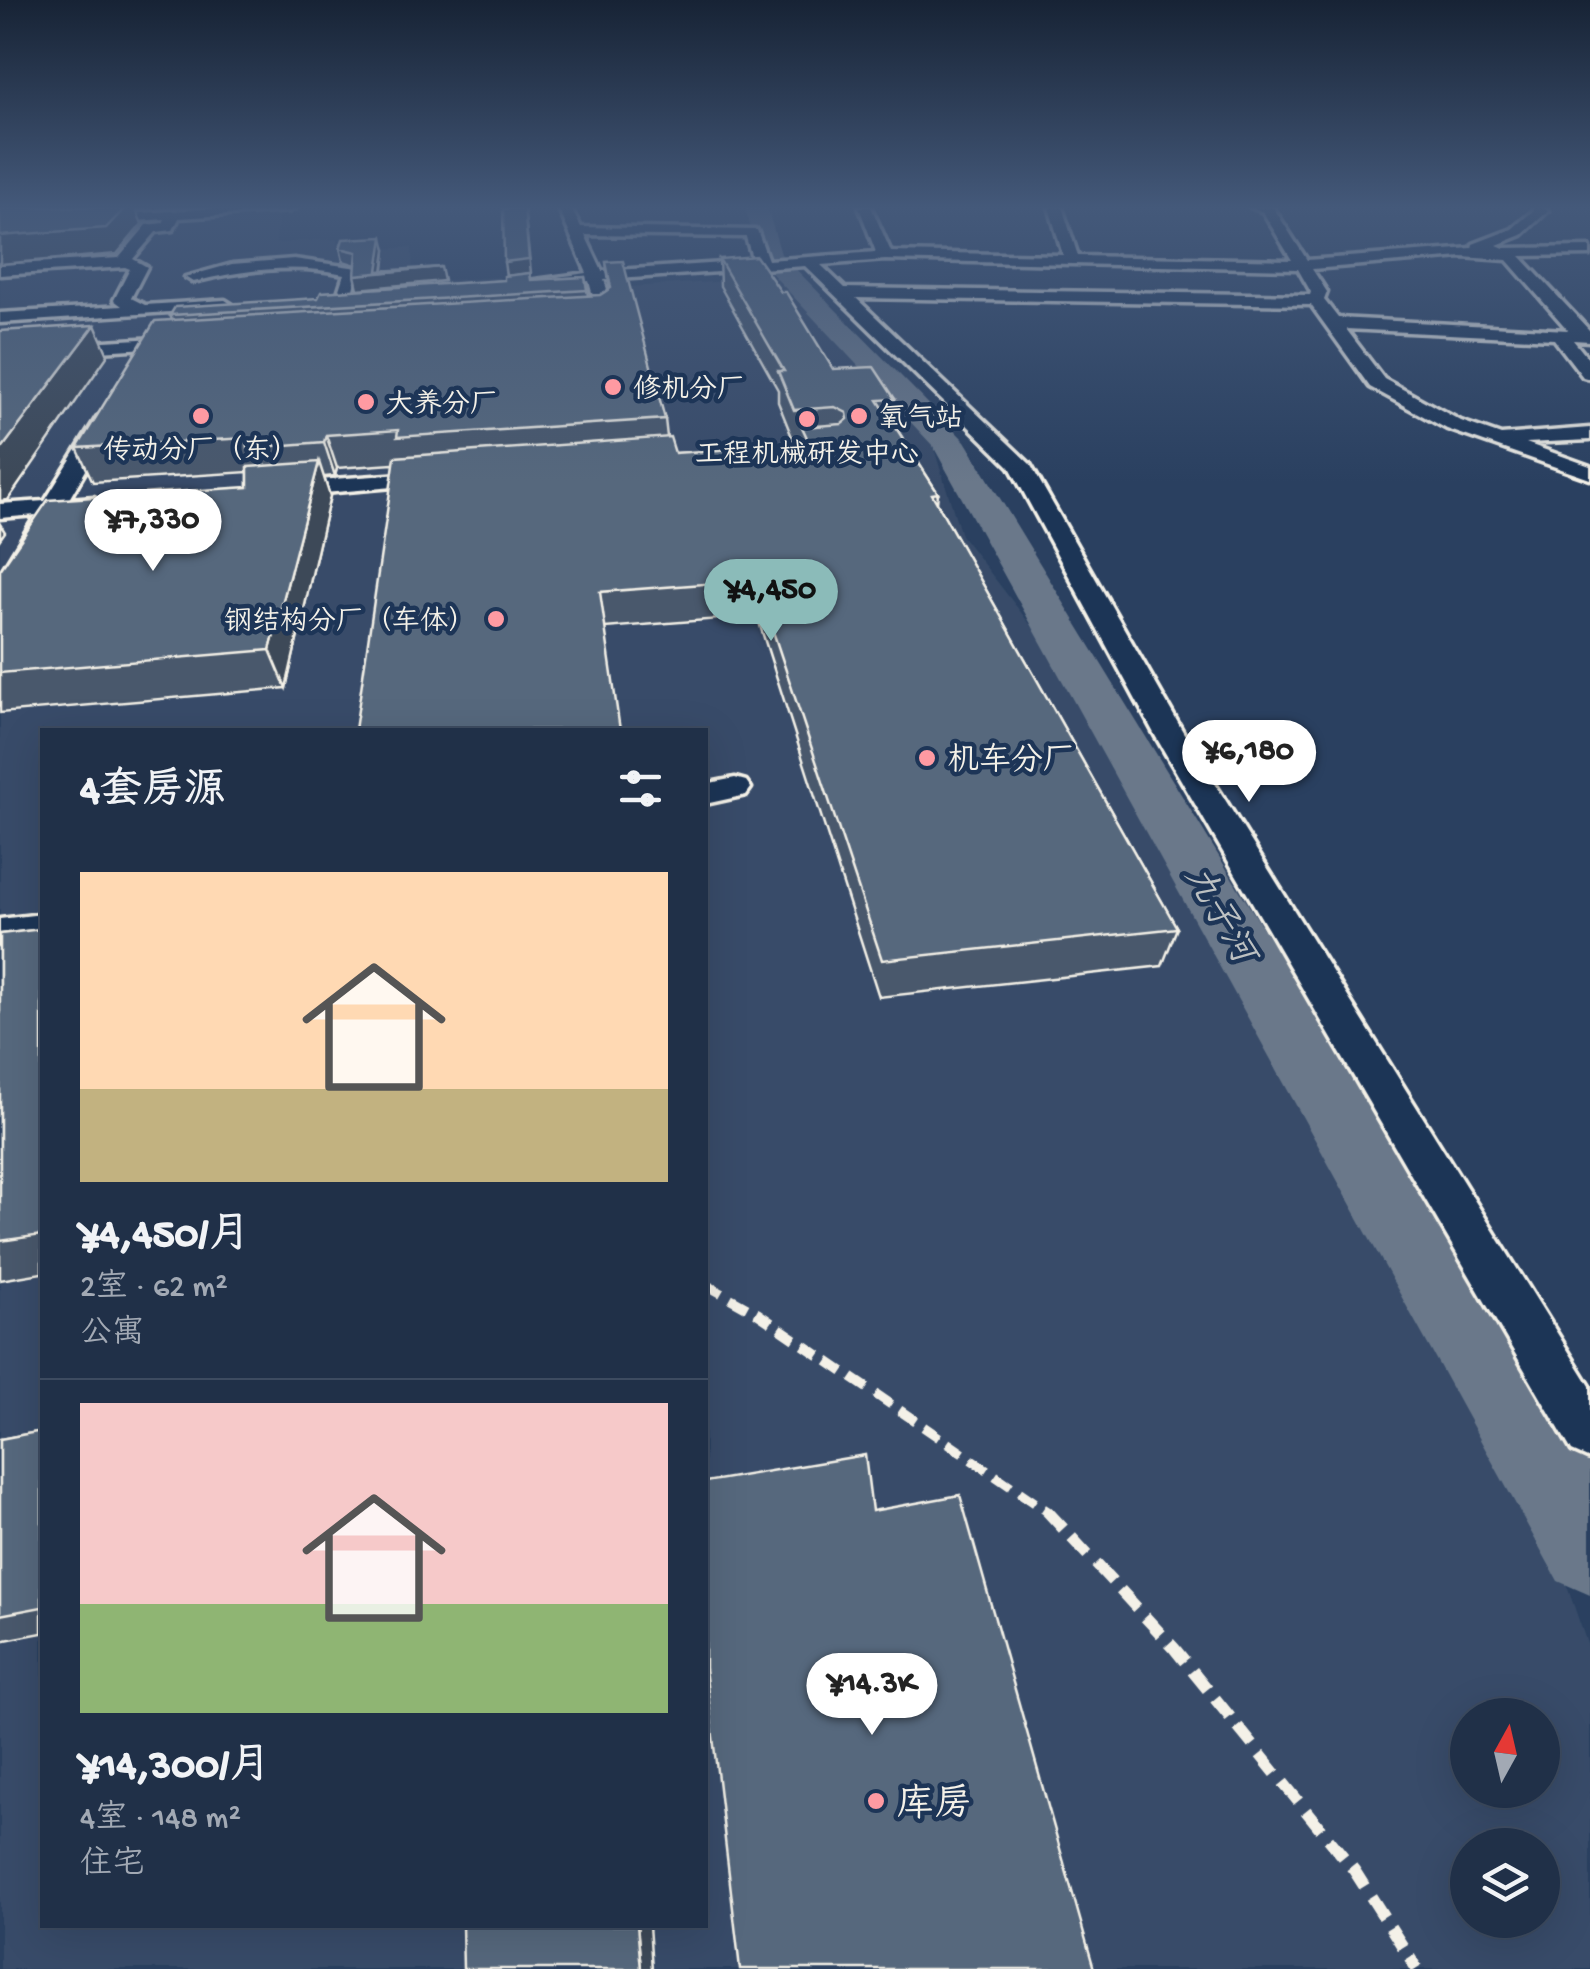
<!DOCTYPE html>
<html lang="zh">
<meta charset="utf-8">
<style>
body{margin:0;font-family:"Gochi Hand","LXGW WenKai TC",sans-serif;background:#2d3c52;color:#f1f3f6;height:100vh;display:flex;flex-direction:column;font-size:38px;white-space:nowrap}
*{box-sizing:border-box;margin:0}
p{font-size:32px;color:#a2a9b4}
.icon{flex:none;width:55px;height:55px;fill:none;stroke:currentColor;stroke-width:2;stroke-linecap:round;stroke-linejoin:round}
.map{position:relative;flex:1;overflow:hidden}
.details{position:absolute;left:40px;top:728px;width:668px;height:1200px;display:flex;flex-direction:column;background:#203048;border-radius:0px;box-shadow:0 10px 40px #0002,0 0 0 2px #3d4b60}
.details>*{flex:none}
.needle{width:65px;rotate:8deg}
.controls{position:absolute;left:1450px;top:1698px;display:grid;gap:20px}
.controls a{display:grid;place-items:center;width:110px;height:110px;border-radius:50%;background:#203048;box-shadow:0 10px 40px #0002,0 0 0 2px #3d4b60;font-size:50px}
.price{position:absolute;translate:-50% -85px;padding:0 22px;border-radius:35px;background:#fff;color:#222;font-size:32px;line-height:65px;filter:drop-shadow(0 2px 5px #0008)}
.price::after{content:'';position:absolute;left:50%;top:60px;width:30px;height:22px;margin-left:-15px;background:inherit;clip-path:polygon(0 0,100% 0,50% 100%)}
.price.current{background:#8bbbb9;color:#111}
ul{padding:0;list-style:none}
li{display:grid;align-content:center;gap:20px;height:530px;padding:0 40px}
li+li{border-top:2px solid #3d4b60}
li span{display:grid;place-items:center;height:310px;border-radius:0px;color:#555}
li>.icon{margin-inline-start:auto}
span .icon{width:180px;height:180px;fill:#fffc;stroke-width:1}
li b{font-size:42px}
h2{display:flex;justify-content:space-between;align-items:center;height:120px;padding:0 40px;font-size:42px}
.map>svg:first-child{display:block}
.built{fill:#374c69;fill-rule:evenodd}
.lines{fill:none;stroke-linecap:round;stroke-linejoin:round}
.river{fill:#6a788a;fill-rule:evenodd}
.minor-casing{stroke:#f4f1e8;stroke-width:7}
.minor{fill:#1d3557;fill-rule:evenodd}
.rail-far1{stroke:#f4f1e8;stroke-width:10;stroke-dasharray:19 10;stroke-linecap:butt}
.rail{stroke:#f4f1e8;stroke-width:12;stroke-dasharray:24 12;stroke-linecap:butt}
.wall{fill:#4a596c;stroke:#f4f1e8;stroke-width:2.5}
.shaded-wall{fill:#3c4858;stroke:#f4f1e8;stroke-width:2.5}
.building{fill:#56677d;stroke:#f4f1e8;stroke-width:2.5}
.poi-dot{fill:#ff9aa2;stroke:#1d3557;stroke-width:4}
.labels{text-anchor:middle;stroke-width:9;stroke-linejoin:round;paint-order:stroke}
.far-poi-label{font-size:28px;fill:#f4f1e8;stroke:#1d3557;text-anchor:start}
.poi-label{font-size:32px;fill:#f4f1e8;stroke:#1d3557;text-anchor:start}
.water-label{font-size:35px;font-style:italic;fill:#bdc1c2;stroke:#1d3557}
.near-poi-label{font-size:38px;fill:#f4f1e8;stroke:#1d3557;text-anchor:start}
</style>
<div class="map">
<svg width="1590" height="1969" viewBox="0 0 1590 1969">
<rect width="100%" height="100%" fill="#2a4060"/>
<filter id="ink" filterUnits="userSpaceOnUse"><feTurbulence type="fractalNoise" baseFrequency=".01" numOctaves="2"/><feDisplacementMap in="SourceGraphic" scale="20" xChannelSelector="R" yChannelSelector="G"/><feConvolveMatrix kernelMatrix="1 2 1 2 8 2 1 2 1" color-interpolation-filters="sRGB"/></filter>
<g filter="url(#ink)">
<path class="built" d="M279 210 276 243 337 239 338 252 412 247 413 282 499 277 507 294 785 278 932 442 961 535 1054 655 1560 1566 1590 1652V1969H0V228ZM42 730H705V1925H42ZM1468 1715H1542V1790H1468ZM1468 1845H1542V1920H1468Z"/>
<g class="lines">
<path class="river" d="M745 207H767L781 254 965 441 1590 1463V1595L1558 1581 933 446 760 261Z"/>
<g class="minor-casing">
<path id="minor" d="M233 207H297L290 211 179 218 173 230 156 232 133 259 147 267 131 298 145 305 225 300 233 305 231 308 0 323V313L122 306 114 300 130 269 125 267 0 275V265L119 258 147 225 163 223 165 219 0 230V222Z
M558 207H570L581 227 757 230 768 260 876 252 859 207H871L891 252 1063 255 1049 207H1062L1078 256 1292 260 1263 212 1250 207H1273L1307 260 1472 248 1473 244 1512 229 1534 210 1533 207H1545L1548 211 1522 235 1497 245 1504 248 1590 247V255L1520 256 1590 331V341L1573 340 1590 361V379L1583 377 1554 339 1346 329 1384 379 1461 421 1501 435 1590 428V440L1526 443 1590 466V479L1447 429 1370 387 1311 305 856 298 1030 464 1186 737 1590 1386V1459L1572 1451 1156 737 1010 467 805 266 604 280 609 296 601 301 593 296 589 281 528 287V281L587 273ZM585 235 746 237 753 261 602 271ZM1462 257 1507 260 1568 330 1338 318 1324 300 1327 292 1312 269ZM885 260 1298 269 1311 292 1310 295 845 288 821 265Z
M294 259 358 268 350 302 336 299 344 274C294 263 242 270 193 282L185 277 232 264Z
M192 336 198 337V345L0 357V347Z
M107 411 117 417 69 499 94 497 105 504 94 511 60 513 13 594 0 602V574L36 515 0 518V504L45 501 97 417Z
M443 471 451 472 454 477 451 482 278 497 267 490 278 483Z
M735 778 746 781 751 788 746 795 705 804V784Z
M42 914V940L0 945V919Z"/>
</g>
<use href="#minor" class="minor"/>
<path class="rail-far1" d="M705 1284 757 1313 1050 1513"/>
<path class="rail" d="M1047 1511 1174 1648 1354 1870 1417 1969"/>
</g>
<path class="wall" d="M524 207 531 280 585 277 588 296 600 295 610 289 606 262 665 419 667 437 675 453 802 445V442H794L778 402V390L720 286 719 259 833 369 895 399 893 423 938 493 937 503 1177 928 1162 966 879 997 757 616 605 628 393 464 337 468 335 476 324 477 330 496 286 688 0 713V570L248 487V472L93 482 77 448 172 320 170 315 504 280 506 275Z
M340 248 386 250 384 270 444 281 358 289 356 265 343 261Z
M42 929V1273L0 1280V934Z
M42 1431V1633L0 1641V1439Z"/>
<path class="shaded-wall" d="M126 207H135L142 224 117 254 0 264V236Z
M524 207 531 273 506 276 504 262Z
M383 237 386 250 383 272 441 267 444 281 358 289 355 275Z
M95 325 108 355 8 500 0 501V451Z
M326 435 337 468 335 476 324 442Z
M319 462 330 496 286 688 270 650Z
M0 524 5 532 0 539Z
M637 1925H649L652 1969H641Z"/>
<path class="building" d="M14 207H126L106 228 0 236V208Z
M524 207 529 259 504 262 503 209Z
M383 237 378 271 441 267 355 275 357 252 340 248 343 239Z
M756 256 781 292H786L833 369 874 367 895 399 878 400 938 493 932 494 1177 928 882 960 756 580 600 592 620 730H355L395 457 670 437 675 453 810 444 802 427 842 424 848 419 847 413 835 407 794 410 778 371H784L719 259Z
M623 261 665 419 397 437 398 430 326 435 324 442 247 448 246 438 77 448 155 321 600 295 611 288 606 262Z
M530 273 531 280 585 277 587 290 170 315 175 307 318 298 321 292 504 280V276Z
M95 325 0 451V331Z
M319 462 270 650 0 673V570L48 500 248 487V467Z
M42 929V1235L0 1241V934Z
M42 1431V1607L0 1615V1439Z
M865 1455 872 1511 960 1495 1094 1969H740L705 1668V1482Z
M462 1925H637L641 1969H463Z"/>
</g>
<linearGradient id="sky" x2="0" y2="1"><stop stop-color="#172335"/><stop offset="0.43" stop-color="#44597a"/><stop offset="1" stop-color="#44597a" stop-opacity="0"/></linearGradient>
<rect width="1590" height="482" fill="url(#sky)"/>
<g class="poi-dot">
<circle cx="613" cy="387" r="10"/>
<circle cx="366" cy="402" r="10"/>
<circle cx="201" cy="416" r="10"/>
<circle cx="859" cy="416" r="10"/>
<circle cx="807" cy="419" r="10"/>
<circle cx="496" cy="619" r="10"/>
<circle cx="927" cy="758" r="10"/>
<circle cx="876" cy="1801" r="10"/>
</g>
<g class="labels">
<g class="far-poi-label">
<text x="633" y="397">修机分厂</text>
<text x="386" y="412">大养分厂</text>
<text x="879" y="426">氧气站</text>
<text x="201" y="458" text-anchor="middle">传动分厂（东）</text>
<text x="807" y="462" text-anchor="middle">工程机械研发中心</text>
<text x="476" y="629" text-anchor="end">钢结构分厂（车体）</text>
</g>
<g class="poi-label">
<text x="947" y="769">机车分厂</text>
</g>
<g class="water-label">
<text transform="translate(1222 913) rotate(60)" y="12">九子河</text>
</g>
<g class="near-poi-label">
<text x="896" y="1814">库房</text>
</g>
</g>
</svg>
<div class="controls">
<a><svg class="needle" viewBox="-14 -14 28 28"><path d="M0-13l5 13h-10z" fill="#e53935"/><path d="M0 13l5-13h-10z" fill="#a2a9b4"/></svg></a>
<a><svg class="icon" aria-label="layers" viewBox="0 0 24 24"><path d="M12 4l9 5-9 5-9-5zM3 14l9 5 9-5"/></svg></a>
</div>
<b class="price" style="left:153px;top:574px">¥7,330</b>
<b class="price current" style="left:771px;top:644px">¥4,450</b>
<b class="price" style="left:1249px;top:805px">¥6,180</b>
<b class="price" style="left:872px;top:1738px">¥14.3K</b>
<section class="details">
<h2>4套房源<svg class="icon" aria-label="filters" viewBox="0 0 24 24"><path d="M4 7h16M4 17h16"/><circle cx="9" cy="7" r="2"/><circle cx="15" cy="17" r="2"/></svg></h2>
<ul>
<li><span style="background:linear-gradient(#ffd9b3 70%,#c2b280 0)"><svg class="icon" aria-label="home" viewBox="0 0 24 24"><path d="M3 11l9-7 9 7M6 9v11h12V9"/></svg></span><div><b>¥4,450/月</b><p>2室 · 62 m²</p><p>公寓</p></div></li>
<li><span style="background:linear-gradient(#f6c9c9 65%,#8fb573 0)"><svg class="icon" aria-label="home" viewBox="0 0 24 24"><path d="M3 11l9-7 9 7M6 9v11h12V9"/></svg></span><div><b>¥14,300/月</b><p>4室 · 148 m²</p><p>住宅</p></div></li>
</ul>
</section>
</div>
